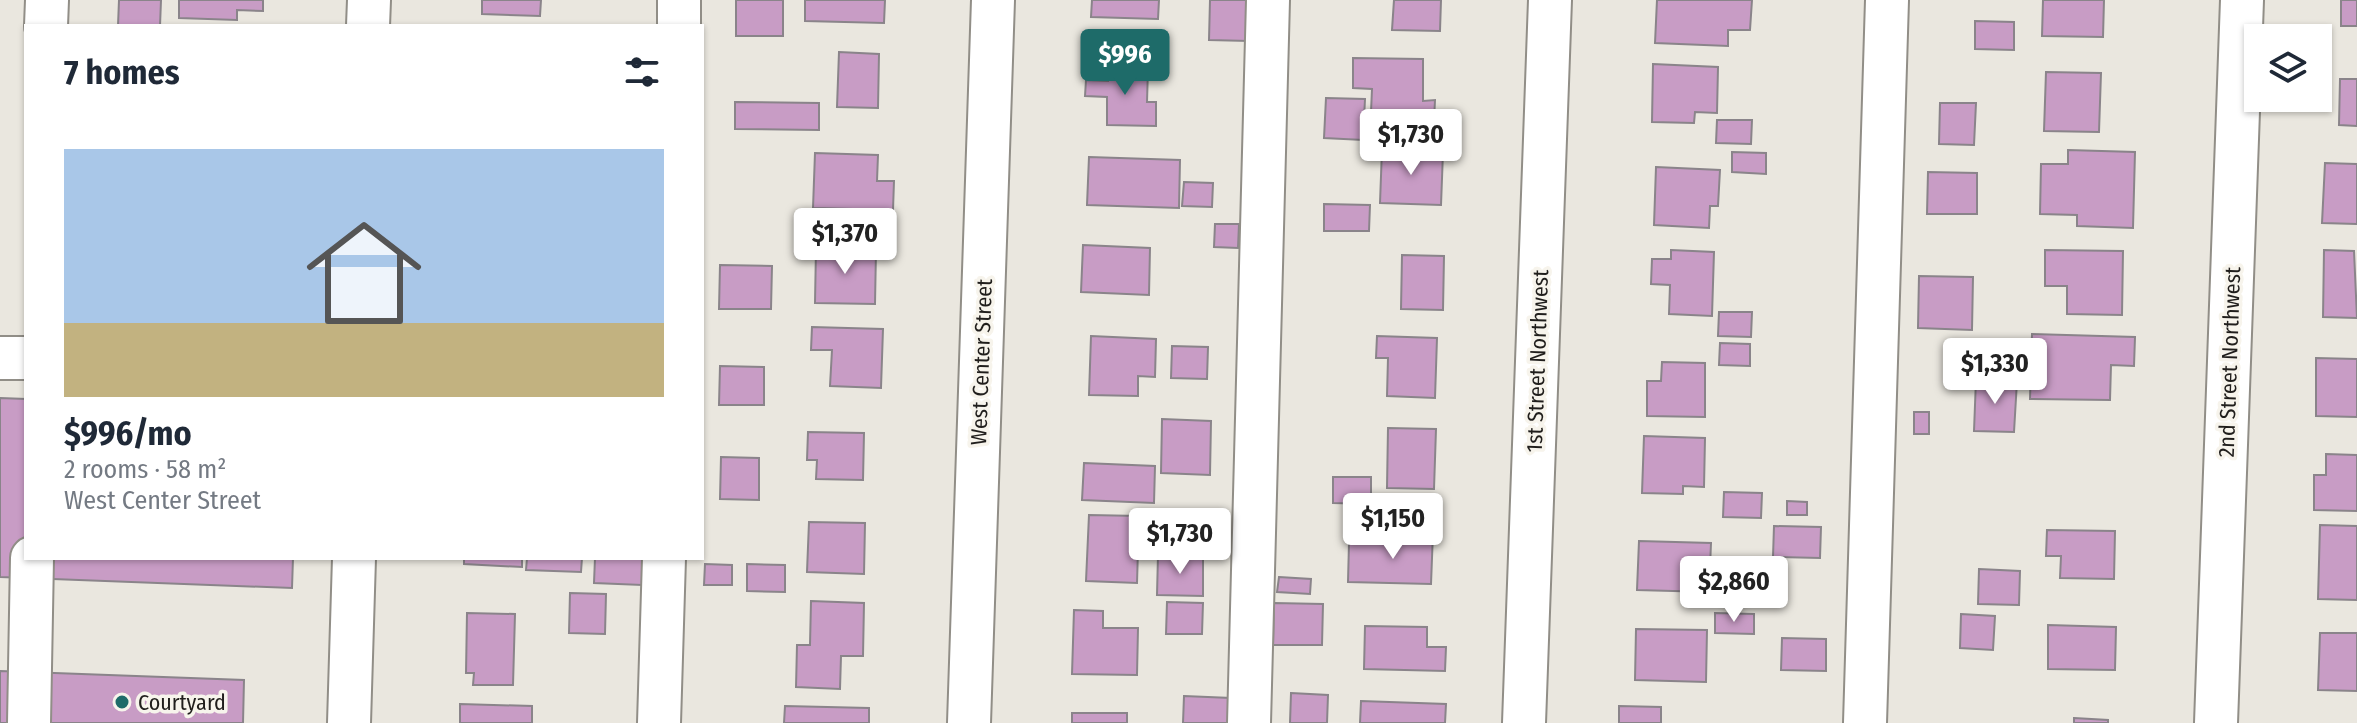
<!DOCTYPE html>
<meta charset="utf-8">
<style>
body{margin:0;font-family:"Fira Sans Condensed",sans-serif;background:#f6f6f7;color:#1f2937;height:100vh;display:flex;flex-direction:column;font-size:30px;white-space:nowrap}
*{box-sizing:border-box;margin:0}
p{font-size:26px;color:#747a83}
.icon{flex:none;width:44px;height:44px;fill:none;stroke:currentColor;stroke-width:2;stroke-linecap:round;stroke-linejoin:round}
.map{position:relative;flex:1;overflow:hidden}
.details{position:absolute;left:24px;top:24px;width:680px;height:536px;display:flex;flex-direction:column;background:#fff;border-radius:0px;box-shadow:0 2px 6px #0004}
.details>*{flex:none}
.tools{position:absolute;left:2244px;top:24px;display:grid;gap:16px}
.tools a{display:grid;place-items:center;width:88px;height:88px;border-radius:0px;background:#fff;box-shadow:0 2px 6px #0004;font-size:40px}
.price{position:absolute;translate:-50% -68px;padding:0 18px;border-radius:8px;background:#fff;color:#222;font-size:26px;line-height:52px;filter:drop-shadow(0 2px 4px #0008)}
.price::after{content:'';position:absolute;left:50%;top:48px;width:24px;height:18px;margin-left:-12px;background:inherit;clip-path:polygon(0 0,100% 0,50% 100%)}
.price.on{background:#1e6b69;color:#fff}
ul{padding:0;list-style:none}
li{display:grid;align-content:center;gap:16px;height:424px;padding:0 40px}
li span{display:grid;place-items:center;height:248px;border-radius:0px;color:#555}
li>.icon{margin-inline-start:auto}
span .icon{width:144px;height:144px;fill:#fffc;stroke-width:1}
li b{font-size:34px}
h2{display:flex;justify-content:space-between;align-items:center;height:96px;padding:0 40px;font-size:34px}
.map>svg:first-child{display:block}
.building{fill:#c89cc5;stroke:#8a848a;stroke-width:2}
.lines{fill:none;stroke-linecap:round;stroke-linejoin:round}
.minor-casing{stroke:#918e87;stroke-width:46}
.minor{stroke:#fff;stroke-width:42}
.poi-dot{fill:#1e6b69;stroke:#f7f4ec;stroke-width:3}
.labels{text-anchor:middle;stroke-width:7;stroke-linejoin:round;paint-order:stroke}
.street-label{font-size:22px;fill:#201e1c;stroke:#f7f4ec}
.poi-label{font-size:22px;fill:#201e1c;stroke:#f7f4ec;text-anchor:start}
</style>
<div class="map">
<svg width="2357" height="723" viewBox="0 0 2357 723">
<rect width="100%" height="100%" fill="#eae7df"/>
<path class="building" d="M119 0H161L160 26H118Z
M179 0H263V11L237 10V20L179 18Z
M482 0H541L540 16 482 14Z
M736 0H783V36H736Z
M805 0H885L884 23 805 21Z
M1092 0H1159L1158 19 1091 17Z
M1210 0H1250L1249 41 1209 40Z
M1394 0H1441L1440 31 1392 30Z
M1657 0H1752L1750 30H1728V46L1655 43Z
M2043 0H2104L2103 37 2042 36Z
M2341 0H2357V26H2341Z
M1975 21 2014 22V50L1975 49Z
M839 52 879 54 878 108 837 107Z
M1353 58 1423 59V101L1435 100 1434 121H1411L1412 112H1371L1372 89 1353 88Z
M1653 64 1718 67 1717 113 1695 112 1694 123 1652 122Z
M1108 67 1148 68 1147 102H1156V126L1107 125V97L1085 96 1086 80 1108 81Z
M2046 72 2101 73 2099 132 2044 131Z
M2340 79H2357V126L2339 125Z
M1326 98 1365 99 1363 140 1324 138Z
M735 102 819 103V130L735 129Z
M1940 103H1976L1974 145 1939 144Z
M1717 120H1752L1751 144 1716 143Z
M1382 149 1443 152 1441 205 1380 203Z
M2068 150 2135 152 2133 228 2077 226V215L2040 214 2041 164H2068Z
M1732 152 1766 153V174L1732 172Z
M815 153 878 155 877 181H894L893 210 813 208Z
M1089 157 1180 160 1179 208 1087 205Z
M2325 163 2357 164V224L2322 223Z
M1656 167 1720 170 1718 206H1710L1709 228 1654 225Z
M1928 172 1977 173V214H1927Z
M1184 182 1213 183 1212 207 1182 206Z
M1324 204 1370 205 1369 231H1324Z
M1215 224H1239L1238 248 1214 247Z
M1083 245 1150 248 1149 295 1081 292Z
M816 248 876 250 875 304 815 303Z
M1671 250 1714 252 1712 316 1669 314 1670 285 1651 284 1652 259H1671Z
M2045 250 2123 251 2122 315 2067 314V286H2045Z
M2324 250 2354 251 2357 318 2323 317Z
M1402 255 1444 256 1443 310 1401 309Z
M720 265 772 266 771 309H719Z
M1919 276 1973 277 1972 330 1918 328Z
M1719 312H1752L1751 337 1718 336Z
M812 327 883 329 881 388 830 386 832 350H811Z
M2032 334 2135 337 2134 366 2111 365 2110 400 2030 399Z
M1091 336 1156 339 1155 377 1138 376V396L1089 395Z
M1377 336 1437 338 1435 398 1387 396 1388 358H1376Z
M1720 343 1750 344V366L1719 365Z
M1172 346 1208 347 1207 379 1171 378Z
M2316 358 2357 359V417L2316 416Z
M1662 362 1705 363V417L1647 416V381H1661Z
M720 366 764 367V405H719Z
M1976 379 2017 381 2014 432 1974 431Z
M0 398 26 399V558H293L292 588 0 577Z
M1914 412H1929V434H1914Z
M1162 419 1211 421 1210 475 1161 473Z
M1388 428 1436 429 1434 489 1387 488Z
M808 432 864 433 863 480 816 479 817 460H807Z
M1644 436 1705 438 1704 487 1683 486V494L1642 493Z
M2326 454 2357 455V511L2314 510V475H2326Z
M721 457 759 458V500L720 499Z
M1084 463 1155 466 1154 503 1082 500Z
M1333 477H1371V504L1333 503Z
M1724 492 1762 493 1761 518 1723 517Z
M1787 501 1807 502V515H1787Z
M1089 515 1139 516 1137 583 1086 581Z
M809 522 865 523 864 574 807 572Z
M2320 525 2357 526V600L2318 599Z
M1774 526 1821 527 1820 558 1773 557Z
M2047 530 2115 531 2114 579 2060 578 2061 556H2046Z
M1412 532H1433L1431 584 1348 582 1349 543 1411 544Z
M1639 541 1711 543 1709 592 1637 590Z
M1158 555 1203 556V596L1157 595Z
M464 558H522V567L464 564Z
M527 558H582L581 572 526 570Z
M595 558H643L642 585 594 583Z
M705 564 732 565V585H704Z
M747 564 785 565V592L747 591Z
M1979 569 2020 571 2019 605 1978 604Z
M1279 577 1311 579 1310 594 1277 592Z
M570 593 606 594 605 634 569 633Z
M811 601 864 603 863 656H841L840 689 796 687 797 645H810Z
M1167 602 1203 603 1202 634H1166Z
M1274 603 1323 604 1322 645H1273Z
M1074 610 1103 611V628H1138L1137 675 1072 674Z
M467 613 515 614 513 685H473L474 673H466Z
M1715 613 1754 614V634L1715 633Z
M1961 614 1995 616 1993 650 1960 648Z
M2048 625 2116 627 2115 670 2048 669Z
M1365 626 1427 627V647H1446L1445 671 1364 669Z
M1636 629 1707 630 1706 682 1635 680Z
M2320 633H2357V691L2318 690Z
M1782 638 1826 639V671L1781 670Z
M0 671 244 680 243 723H0Z
M1291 693 1328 695 1327 723H1290Z
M1184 696 1231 698 1229 723H1183Z
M1361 701 1446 704 1445 723H1360Z
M460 704 532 706V723H460Z
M785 706 869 708V723H784Z
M1619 706 1661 707V723H1619Z
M1072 713H1127V723H1072Z
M2074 718 2108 720V723H2074Z"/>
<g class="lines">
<g class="minor-casing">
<path id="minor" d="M46 26 47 0
M368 26 369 0
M679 26V0
M0 358H26
M29 723 32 558
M349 723 354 558
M659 723 664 558
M969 723 993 0
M1249 723 1268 0
M1524 723 1550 0
M1865 723 1887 0
M2216 723 2242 0"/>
</g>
<use href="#minor" class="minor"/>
</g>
<circle class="poi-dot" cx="122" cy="702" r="8"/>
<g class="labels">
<g class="street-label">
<text transform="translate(1537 361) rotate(-88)" y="8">1st Street Northwest</text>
<text transform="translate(981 362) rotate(-88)" y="8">West Center Street</text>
<text transform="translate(2229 362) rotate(-88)" y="8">2nd Street Northwest</text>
</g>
<g class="poi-label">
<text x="138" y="710">Courtyard</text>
</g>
</g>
</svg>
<div class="tools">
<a><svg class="icon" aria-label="layers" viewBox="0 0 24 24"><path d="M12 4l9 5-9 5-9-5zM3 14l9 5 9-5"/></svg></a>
</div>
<b class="price on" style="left:1125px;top:97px">$996</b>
<b class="price" style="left:1411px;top:177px">$1,730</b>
<b class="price" style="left:845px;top:276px">$1,370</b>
<b class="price" style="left:1995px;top:406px">$1,330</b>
<b class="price" style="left:1393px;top:561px">$1,150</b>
<b class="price" style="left:1180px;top:576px">$1,730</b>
<b class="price" style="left:1734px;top:624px">$2,860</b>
<section class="details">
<h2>7 homes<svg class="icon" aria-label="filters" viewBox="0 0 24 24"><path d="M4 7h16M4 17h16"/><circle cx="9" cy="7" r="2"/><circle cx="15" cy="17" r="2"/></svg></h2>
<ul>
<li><span style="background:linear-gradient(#a9c7e8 70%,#c2b280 0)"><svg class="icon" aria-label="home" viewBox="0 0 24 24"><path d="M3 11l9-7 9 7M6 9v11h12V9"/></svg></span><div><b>$996/mo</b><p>2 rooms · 58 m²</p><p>West Center Street</p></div></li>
</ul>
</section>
</div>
